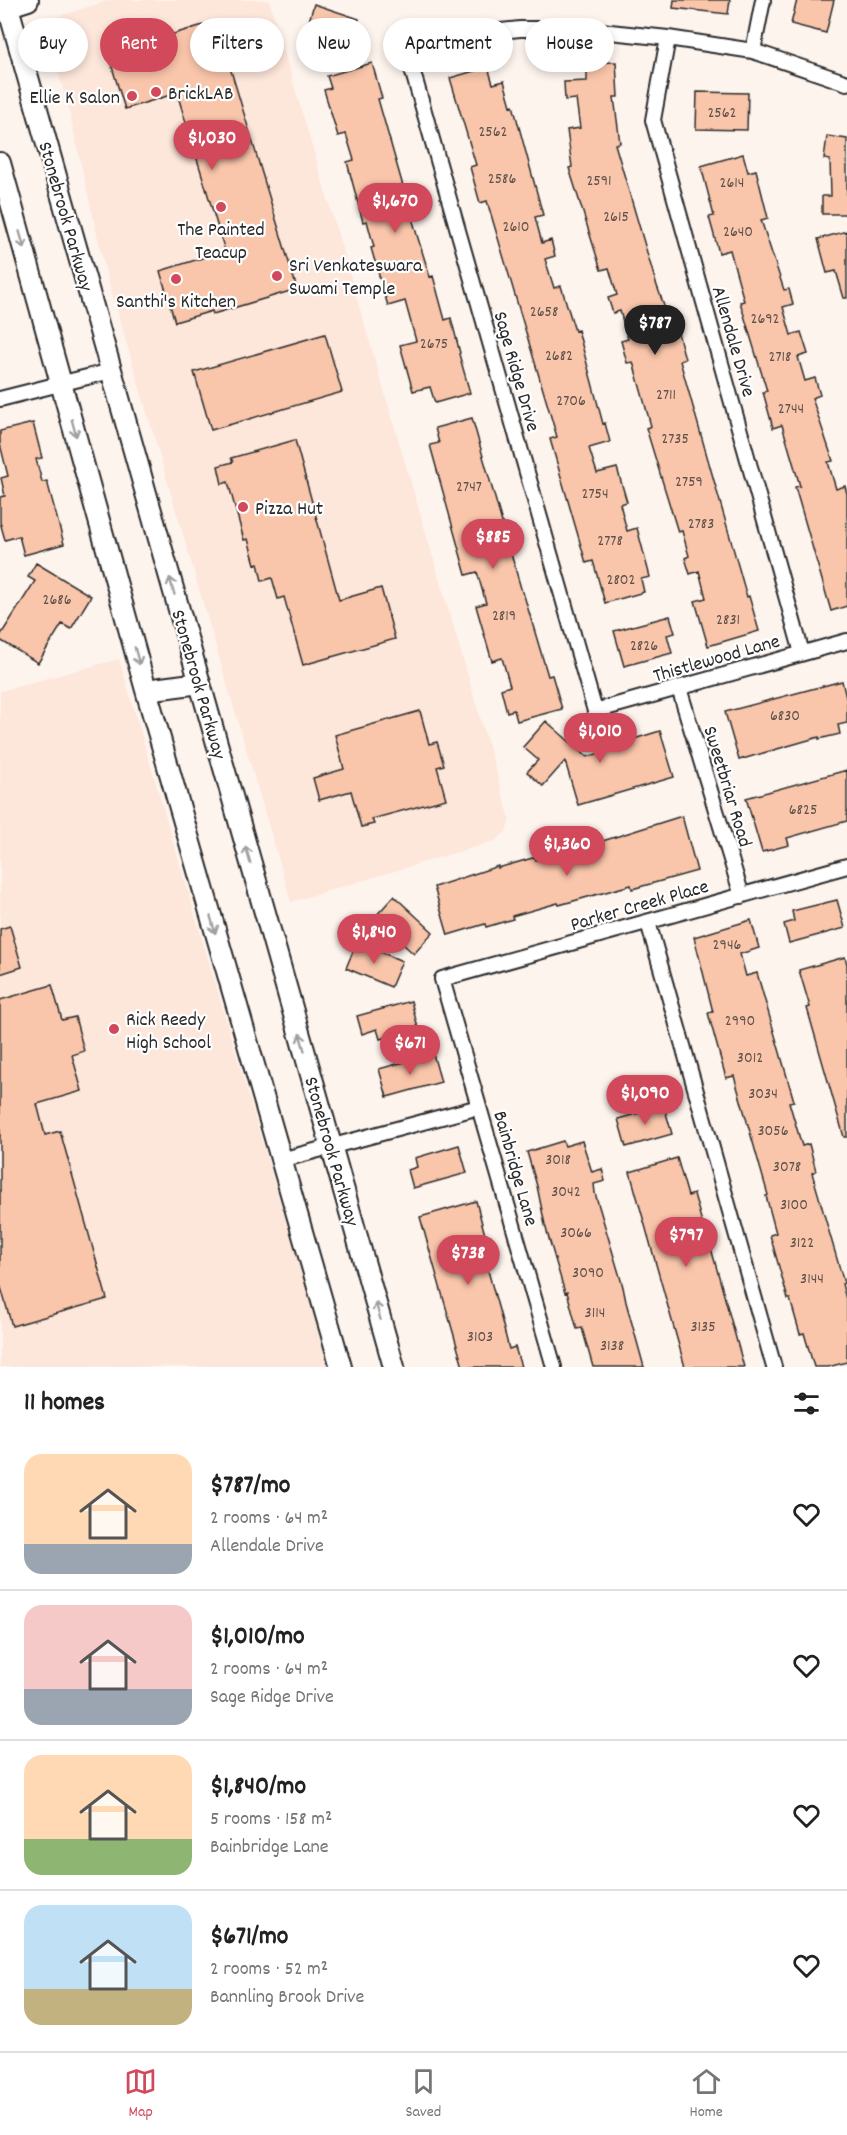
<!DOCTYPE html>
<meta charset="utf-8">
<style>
body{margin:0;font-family:Dekko,sans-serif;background:#f6f6f6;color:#222;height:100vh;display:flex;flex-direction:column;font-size:22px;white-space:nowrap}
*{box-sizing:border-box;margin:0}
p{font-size:20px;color:#767676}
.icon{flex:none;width:33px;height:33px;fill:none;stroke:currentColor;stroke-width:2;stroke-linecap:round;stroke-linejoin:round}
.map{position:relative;height:1367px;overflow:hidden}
.drawer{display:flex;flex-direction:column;background:#fff;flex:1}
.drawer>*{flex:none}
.top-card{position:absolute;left:18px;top:18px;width:812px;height:54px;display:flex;gap:12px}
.price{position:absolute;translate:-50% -51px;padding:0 14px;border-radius:21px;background:#d1495b;color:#fff;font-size:20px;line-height:39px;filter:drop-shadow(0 2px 3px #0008)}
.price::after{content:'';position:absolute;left:50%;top:36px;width:18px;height:14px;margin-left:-9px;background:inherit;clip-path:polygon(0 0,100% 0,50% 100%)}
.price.current{background:#222;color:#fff}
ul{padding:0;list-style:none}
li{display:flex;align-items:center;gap:18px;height:150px;padding:0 24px}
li+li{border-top:2px solid #e0e0e0}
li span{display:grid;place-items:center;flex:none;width:168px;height:120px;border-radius:18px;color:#555}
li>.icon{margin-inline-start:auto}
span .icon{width:72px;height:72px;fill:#fffc;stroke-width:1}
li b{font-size:26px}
h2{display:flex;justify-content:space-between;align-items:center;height:72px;padding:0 24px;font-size:26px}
.tag{padding:0 21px;border-radius:27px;background:#fff;box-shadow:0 3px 9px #0003;font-size:21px;line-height:54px}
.tag.current{background:#d1495b;color:#fff}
.dock{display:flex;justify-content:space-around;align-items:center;height:84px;border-top:2px solid #e0e0e0;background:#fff;font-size:16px;color:#767676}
.dock a{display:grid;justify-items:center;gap:3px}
.dock .current{color:#d1495b}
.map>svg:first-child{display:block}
.built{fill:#fde6da}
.building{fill:#fac6ab;stroke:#2b2b2b;stroke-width:1.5}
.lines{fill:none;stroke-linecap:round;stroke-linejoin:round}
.minor-casing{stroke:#2b2b2b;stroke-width:18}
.secondary-casing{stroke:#2b2b2b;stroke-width:24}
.minor{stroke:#fff;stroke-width:14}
.secondary{stroke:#fff;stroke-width:20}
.oneway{stroke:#a0a0a0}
.poi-dot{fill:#d1495b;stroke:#fff;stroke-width:2}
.labels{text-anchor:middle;stroke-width:4.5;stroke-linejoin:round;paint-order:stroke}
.number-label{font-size:16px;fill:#5f524b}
.poi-label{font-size:20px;fill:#2b2b2b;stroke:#fff;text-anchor:start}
.street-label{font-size:20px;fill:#2b2b2b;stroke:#fff}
</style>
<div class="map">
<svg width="847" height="1367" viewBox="0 0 847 1367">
<rect width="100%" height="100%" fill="#fef4ee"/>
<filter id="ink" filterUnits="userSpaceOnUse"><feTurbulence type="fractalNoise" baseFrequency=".0167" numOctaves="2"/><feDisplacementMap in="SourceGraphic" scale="12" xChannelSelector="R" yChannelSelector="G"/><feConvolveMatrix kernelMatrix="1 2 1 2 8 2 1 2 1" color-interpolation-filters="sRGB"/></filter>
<g filter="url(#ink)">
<path class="built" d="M110 0H269L510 819 506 832 495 841 291 902 106 273 68 107 44 21Z
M119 659 329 1367H0V691Z"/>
<path class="building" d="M674 0H730L728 14 673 8Z
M797 0H834L826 33 791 24Z
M314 4 359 19 347 55 310 43 316 24 309 21Z
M216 21 297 289 213 314 212 311 175 322 160 271 225 251 177 93 125 109 108 54Z
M616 62 618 97H614L620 143 615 144 656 283 671 326 676 325 685 359 680 361 747 597 749 596 759 631 708 646 695 601 706 598 699 571 690 574 685 558 689 556 682 531 678 532 646 428 651 426 633 362 627 363 621 341 628 339 620 311 613 313 608 298 617 295 609 268 601 270 569 168 572 167 567 130 580 128 576 99 565 100 564 82 587 81V63Z
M372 63 382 98 378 99 417 235 430 277 433 276 445 320 451 318 460 353 459 354 470 393 435 403 430 387 413 391 400 345 416 341 405 301 388 306 371 248 374 247 367 221 363 222 347 162 354 160 346 134 338 136 324 90 331 88 327 76Z
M488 67 493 84 504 81 511 106 513 105 543 215 535 217 542 243 551 240 555 256 545 259 554 288 561 286 575 331 578 330 603 424 605 423 610 442 589 448 597 473 617 468 627 502 620 504 627 531 637 528 650 577 641 579 644 592 605 603 593 561 586 563 550 439 557 437 487 201 480 203 470 167 476 165 450 78Z
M697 92 748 93 747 130 696 129Z
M827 136 847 139V214H822V196H831L830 160 824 159Z
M743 154 748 172 756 170 768 218 761 220 784 290 789 289 793 304 783 307 791 335 801 332 808 354 798 357 805 381 815 378 820 395 812 398 833 461 828 462 836 489 845 486 847 494V606L831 611 795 487 800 486 782 425 773 428 763 392 767 391 740 302 744 301 730 250 719 253 709 217 714 216 701 166Z
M847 231V298H844L836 271 827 273 818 239Z
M325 334 342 392 211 430 194 372Z
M472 418 522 592H523L548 676 552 675 562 709 517 721 514 710 507 712 501 689 510 686 502 658 492 661 476 606 486 603 477 572 466 575 430 445 439 443 435 428Z
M33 423 42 458 36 459 42 482 47 481 64 544 24 555 19 536 5 540 0 522V497L5 496 1 478 8 476 0 444V431Z
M295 440 339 600 381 588 395 639 303 665 284 597 278 599 272 578 262 581 258 563 255 564 248 539 244 540 228 482 222 484 218 466 233 462 231 458Z
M36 563 91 596 71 629 62 624 38 663 0 640V636L35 581 28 577Z
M670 616 675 633 667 635 672 653 624 666 614 631Z
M842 681 847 702V723L838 725 840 734 819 739V737L739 760 725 712Z
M420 711 429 744 437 742 444 765 437 767 446 799 372 819 374 824 361 827 351 791 319 800 313 778 344 769 335 735Z
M546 721 587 757 625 746 624 742 660 731 674 777 578 805 565 761 543 786 527 772 538 760 523 747Z
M847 770V821L787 838 789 845 762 852 746 798Z
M682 816 697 871 632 889 631 885 559 905 558 903 512 916 513 919 486 927 485 924 448 935 434 887 498 866V868L536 857V860L574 850Z
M394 896 433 932 414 954 374 918Z
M837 900 845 928 789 943 784 924 794 921 792 911Z
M751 920 759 948 740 954 746 976 757 973 794 1101 789 1102 802 1146 809 1144 816 1171 812 1173 844 1283 842 1284 847 1303V1362L828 1367H814L804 1333 800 1334 790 1299H788L770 1235 776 1233 766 1196 768 1195 734 1076 726 1078 708 1013 713 1012 694 937Z
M10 926 22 967 0 974V929Z
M357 942 402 961 391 987 346 968Z
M845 957 847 964V1137H844L807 1008 810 1007 799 970Z
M52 985 62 1020 75 1017 84 1051 72 1055 82 1091 37 1104 45 1135 60 1131 107 1299 12 1326 0 1284V1000Z
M411 1001 418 1028 380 1039 377 1029 362 1034 357 1016Z
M433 1054 441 1082 387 1097 379 1069Z
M664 1106 672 1134 626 1147 618 1119Z
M563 1141 565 1146 582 1141 592 1172 602 1169 605 1181 594 1184 595 1193 623 1287 626 1302 644 1367H593L582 1328 577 1329 567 1292 565 1293 545 1225 537 1186 527 1152Z
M459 1145 467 1173 413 1188 408 1170 417 1167 415 1158Z
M677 1158 688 1196 694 1194 704 1230H706L744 1367H685L630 1172Z
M476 1201 493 1265 487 1267 500 1314 509 1349 515 1347 521 1367H463L420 1217Z"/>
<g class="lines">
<g class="minor-casing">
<path id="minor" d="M668 38 653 120 802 653
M753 51 763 0
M847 83 753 51 668 38 581 29H520L404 41 595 711 847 641
M0 399 111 371
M679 688 742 896
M648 922 774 1367
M281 1160 479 1107
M554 1367 442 979 847 866"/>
</g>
<g class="secondary-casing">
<path id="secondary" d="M6 0 394 1367
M0 9 28 0
M0 163 146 690 341 1367
M146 690 200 683"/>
</g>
<use href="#minor" class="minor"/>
<use href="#secondary" class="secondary"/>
</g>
<defs><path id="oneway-shaft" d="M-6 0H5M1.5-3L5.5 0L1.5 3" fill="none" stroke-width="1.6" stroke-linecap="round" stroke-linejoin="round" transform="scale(1.5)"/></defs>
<g class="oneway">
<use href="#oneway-shaft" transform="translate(22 240) rotate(74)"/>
<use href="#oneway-shaft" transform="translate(74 428) rotate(75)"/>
<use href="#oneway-shaft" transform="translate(172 586) rotate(-106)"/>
<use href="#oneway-shaft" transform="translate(137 656) rotate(75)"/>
<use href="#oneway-shaft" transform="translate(248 855) rotate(-106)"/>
<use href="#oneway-shaft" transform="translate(213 925) rotate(74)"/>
<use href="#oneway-shaft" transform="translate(302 1042) rotate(-106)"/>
<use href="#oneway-shaft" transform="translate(378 1311) rotate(-106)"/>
</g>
</g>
<g class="poi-dot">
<circle cx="156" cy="92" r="6"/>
<circle cx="132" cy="96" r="6"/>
<circle cx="221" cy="207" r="6"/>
<circle cx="277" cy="276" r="6"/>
<circle cx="176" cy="279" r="6"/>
<circle cx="243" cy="507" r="6"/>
<circle cx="114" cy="1029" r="6"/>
</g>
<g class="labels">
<g class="number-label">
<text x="722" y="117">2562</text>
<text x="493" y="136">2562</text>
<text x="502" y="183">2586</text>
<text x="599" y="185">2591</text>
<text x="732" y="187">2614</text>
<text x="616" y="221">2615</text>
<text x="516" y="231">2610</text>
<text x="738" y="236">2640</text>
<text x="544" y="316">2658</text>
<text x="765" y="323">2692</text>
<text x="434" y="348">2675</text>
<text x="559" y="360">2682</text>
<text x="780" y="361">2718</text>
<text x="666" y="399">2711</text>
<text x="571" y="405">2706</text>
<text x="791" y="413">2744</text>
<text x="675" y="443">2735</text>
<text x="689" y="486">2759</text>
<text x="469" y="491">2747</text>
<text x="595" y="498">2754</text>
<text x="701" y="528">2783</text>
<text x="610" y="545">2778</text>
<text x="621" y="584">2802</text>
<text x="57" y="604">2686</text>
<text x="504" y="620">2819</text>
<text x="728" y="624">2831</text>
<text x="644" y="650">2826</text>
<text x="785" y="720">6830</text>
<text x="803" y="814">6825</text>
<text x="727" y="949">2946</text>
<text x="740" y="1025">2990</text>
<text x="750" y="1062">3012</text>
<text x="763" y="1098">3034</text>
<text x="773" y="1135">3056</text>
<text x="558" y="1164">3018</text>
<text x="787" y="1171">3078</text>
<text x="566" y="1196">3042</text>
<text x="794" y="1209">3100</text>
<text x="576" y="1237">3066</text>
<text x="802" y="1247">3122</text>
<text x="588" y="1277">3090</text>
<text x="812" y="1283">3144</text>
<text x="595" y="1317">3114</text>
<text x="703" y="1331">3135</text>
<text x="480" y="1341">3103</text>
<text x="612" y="1350">3138</text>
</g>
<g class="poi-label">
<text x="168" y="99">BrickLAB</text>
<text x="120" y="103" text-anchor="end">Ellie K Salon</text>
<text x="221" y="235" text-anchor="middle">The Painted<tspan x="221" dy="23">Teacup</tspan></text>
<text x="289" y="271">Sri Venkateswara<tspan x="289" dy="23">Swami Temple</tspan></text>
<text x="176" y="307" text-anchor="middle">Santhi's Kitchen</text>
<text x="255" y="514">Pizza Hut</text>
<text x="126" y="1025">Rick Reedy<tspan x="126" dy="23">High School</tspan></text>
</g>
<g class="street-label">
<text transform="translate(67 216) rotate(74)" y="7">Stonebrook Parkway</text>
<text transform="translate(735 341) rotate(74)" y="7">Allendale Drive</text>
<text transform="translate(518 371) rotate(74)" y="7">Sage Ridge Drive</text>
<text transform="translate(716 657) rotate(-16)" y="7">Thistlewood Lane</text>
<text transform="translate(200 684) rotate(74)" y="7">Stonebrook Parkway</text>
<text transform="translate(729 786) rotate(73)" y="7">Sweetbriar Road</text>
<text transform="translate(639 904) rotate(-16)" y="7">Parker Creek Place</text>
<text transform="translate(333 1151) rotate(74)" y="7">Stonebrook Parkway</text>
<text transform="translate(517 1168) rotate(74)" y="7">Bainbridge Lane</text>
</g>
</g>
</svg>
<b class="price" style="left:212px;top:171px">$1,030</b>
<b class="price" style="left:395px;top:234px">$1,670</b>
<b class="price current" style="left:655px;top:356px">$787</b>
<b class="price" style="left:493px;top:570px">$885</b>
<b class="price" style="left:600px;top:764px">$1,010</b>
<b class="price" style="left:567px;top:877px">$1,360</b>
<b class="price" style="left:374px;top:965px">$1,840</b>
<b class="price" style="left:410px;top:1076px">$671</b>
<b class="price" style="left:645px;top:1126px">$1,090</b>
<b class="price" style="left:686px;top:1268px">$797</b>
<b class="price" style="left:468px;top:1286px">$738</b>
<div class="top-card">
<a class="tag">Buy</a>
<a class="tag current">Rent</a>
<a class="tag">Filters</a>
<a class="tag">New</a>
<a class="tag">Apartment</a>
<a class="tag">House</a>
</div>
</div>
<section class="drawer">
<h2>11 homes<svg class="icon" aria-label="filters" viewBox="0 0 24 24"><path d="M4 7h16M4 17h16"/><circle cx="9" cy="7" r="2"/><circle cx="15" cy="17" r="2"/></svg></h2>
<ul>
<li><span style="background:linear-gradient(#ffd9b3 75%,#9aa5b1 0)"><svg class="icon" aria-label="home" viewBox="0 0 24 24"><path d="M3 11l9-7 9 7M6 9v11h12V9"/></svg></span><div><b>$787/mo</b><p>2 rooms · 64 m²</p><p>Allendale Drive</p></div><svg class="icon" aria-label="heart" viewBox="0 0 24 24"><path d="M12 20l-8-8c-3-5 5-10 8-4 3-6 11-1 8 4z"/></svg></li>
<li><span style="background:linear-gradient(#f6c9c9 70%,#9aa5b1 0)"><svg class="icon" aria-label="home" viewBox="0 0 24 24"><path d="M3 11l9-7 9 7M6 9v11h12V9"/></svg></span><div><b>$1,010/mo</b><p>2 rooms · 64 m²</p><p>Sage Ridge Drive</p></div><svg class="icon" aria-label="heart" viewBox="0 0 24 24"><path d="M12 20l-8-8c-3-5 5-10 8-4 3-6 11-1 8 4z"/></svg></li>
<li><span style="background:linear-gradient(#ffd9b3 70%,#8fb573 0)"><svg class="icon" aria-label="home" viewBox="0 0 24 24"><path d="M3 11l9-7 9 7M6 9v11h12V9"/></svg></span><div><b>$1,840/mo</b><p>5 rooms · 158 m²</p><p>Bainbridge Lane</p></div><svg class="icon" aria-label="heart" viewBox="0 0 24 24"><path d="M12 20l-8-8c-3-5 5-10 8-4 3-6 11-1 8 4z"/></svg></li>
<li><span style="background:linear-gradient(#bfe0f5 70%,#c2b280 0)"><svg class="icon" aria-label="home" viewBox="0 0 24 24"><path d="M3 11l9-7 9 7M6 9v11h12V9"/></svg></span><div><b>$671/mo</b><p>2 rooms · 52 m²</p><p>Bannling Brook Drive</p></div><svg class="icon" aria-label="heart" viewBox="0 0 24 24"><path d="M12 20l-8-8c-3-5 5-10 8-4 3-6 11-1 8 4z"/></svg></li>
</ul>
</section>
<nav class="dock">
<a class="current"><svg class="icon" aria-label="map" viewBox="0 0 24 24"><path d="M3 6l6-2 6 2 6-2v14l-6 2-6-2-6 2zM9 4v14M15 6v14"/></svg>Map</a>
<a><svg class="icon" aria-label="saved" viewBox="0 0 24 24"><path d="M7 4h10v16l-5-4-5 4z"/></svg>Saved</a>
<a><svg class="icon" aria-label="home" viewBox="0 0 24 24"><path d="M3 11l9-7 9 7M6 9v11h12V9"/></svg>Home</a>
</nav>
